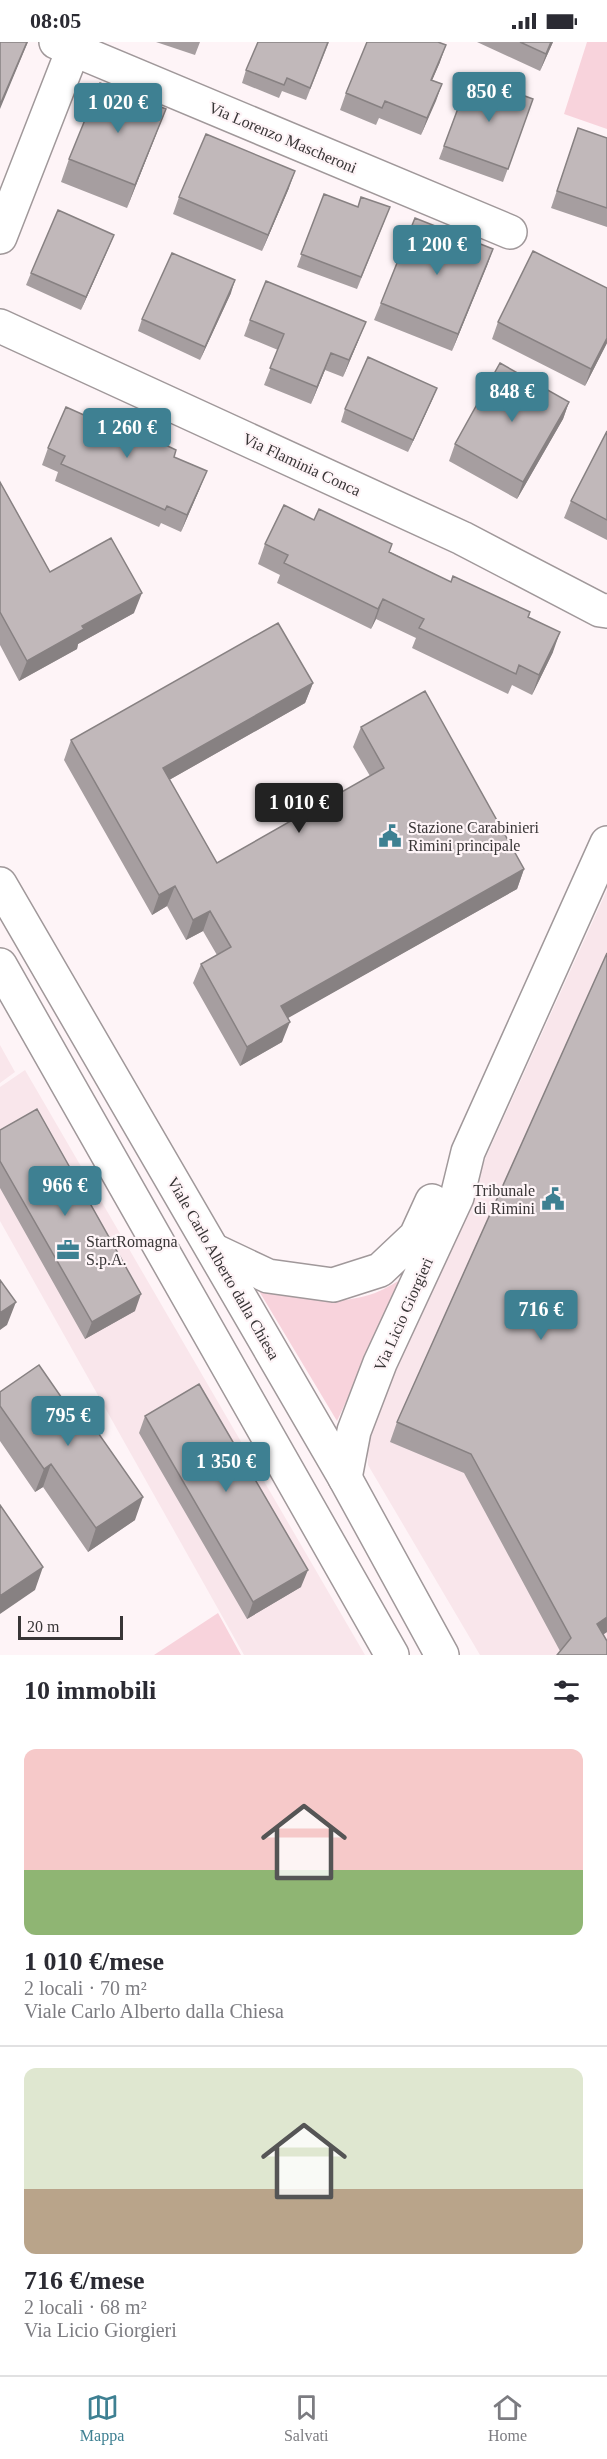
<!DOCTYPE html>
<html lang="it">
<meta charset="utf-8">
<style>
body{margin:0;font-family:Georgia,serif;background:#f2f2f3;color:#2b2b33;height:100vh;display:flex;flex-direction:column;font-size:22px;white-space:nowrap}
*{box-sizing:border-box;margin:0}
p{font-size:20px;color:#7c7c81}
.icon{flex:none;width:33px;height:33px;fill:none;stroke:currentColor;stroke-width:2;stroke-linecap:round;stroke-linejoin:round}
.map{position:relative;height:1613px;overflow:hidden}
.sheet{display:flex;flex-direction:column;background:#fff;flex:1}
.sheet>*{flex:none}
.scale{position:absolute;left:18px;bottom:15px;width:105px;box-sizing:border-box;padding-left:6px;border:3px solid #383536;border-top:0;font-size:16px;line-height:21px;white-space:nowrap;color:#383536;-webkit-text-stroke:4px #fef4f7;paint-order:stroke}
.price{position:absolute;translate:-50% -51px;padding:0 14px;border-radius:6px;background:#3e8092;color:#fff;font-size:20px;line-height:39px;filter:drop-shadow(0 2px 3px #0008)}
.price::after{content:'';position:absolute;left:50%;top:36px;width:18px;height:14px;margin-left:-9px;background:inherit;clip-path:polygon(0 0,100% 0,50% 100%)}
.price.active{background:#222;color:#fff}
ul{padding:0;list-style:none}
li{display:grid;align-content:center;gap:12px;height:318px;padding:0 24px}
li+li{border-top:2px solid #e1e1e2}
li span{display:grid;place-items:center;height:186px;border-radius:12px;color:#555}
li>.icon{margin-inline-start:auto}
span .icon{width:108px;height:108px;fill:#fffc;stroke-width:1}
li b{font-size:26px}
h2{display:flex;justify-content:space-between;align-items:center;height:72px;padding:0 24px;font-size:26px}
.status{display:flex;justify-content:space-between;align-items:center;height:42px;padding:0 30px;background:#fff;direction:ltr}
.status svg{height:16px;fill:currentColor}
.menu{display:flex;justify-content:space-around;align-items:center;height:84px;border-top:2px solid #e1e1e2;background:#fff;font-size:16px;color:#7c7c81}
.menu a{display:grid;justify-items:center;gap:3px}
.menu .active{color:#3e8092}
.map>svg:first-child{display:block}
.built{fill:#f9e6eb}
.green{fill:#f8d3dc}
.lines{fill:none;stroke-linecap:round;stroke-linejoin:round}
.street-casing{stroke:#a0989a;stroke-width:36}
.secondary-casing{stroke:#a0989a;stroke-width:36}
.street{stroke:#fff;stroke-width:33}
.secondary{stroke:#fff;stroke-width:33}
.wall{fill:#a69ea0}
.shaded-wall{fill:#878182}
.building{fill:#c1b8ba;stroke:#878182;stroke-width:1.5}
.labels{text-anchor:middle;stroke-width:4.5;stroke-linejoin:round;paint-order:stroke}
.street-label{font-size:16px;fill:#383536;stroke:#fef4f7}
.poi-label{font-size:16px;fill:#383536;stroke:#fef4f7;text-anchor:start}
</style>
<div class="status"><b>08:05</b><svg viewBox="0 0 49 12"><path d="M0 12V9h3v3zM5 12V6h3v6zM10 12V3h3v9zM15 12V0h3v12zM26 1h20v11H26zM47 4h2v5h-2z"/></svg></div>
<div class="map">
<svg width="607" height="1613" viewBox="0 0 607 1613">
<rect width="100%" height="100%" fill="#fef4f7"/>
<path class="built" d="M607 848V1613H480L368 1423 367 1390 379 1351Z
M0 1003 15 1030 0 1041Z
M25 1028 365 1613H244L0 1179V1045Z"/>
<path class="green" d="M587 0H607V87L564 72Z
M404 1236 337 1379 256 1244C294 1255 335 1266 375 1251 385 1247 394 1241 404 1236Z
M218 1571 241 1613H154Z"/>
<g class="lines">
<g class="street-casing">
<path id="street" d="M56 0 510 190
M0 195 76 0
M215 1209 268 1234 333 1243 380 1228 416 1194 432 1159
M345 1436 354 1389 380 1321 457 1155 468 1110 607 801"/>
</g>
<g class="secondary-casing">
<path id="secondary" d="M0 284 462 496 600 568 607 569
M0 842 345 1436 442 1613
M0 923 392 1613"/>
</g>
<use href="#street" class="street"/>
<use href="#secondary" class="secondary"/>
</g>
<path class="wall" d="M156 0H200L195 13Z
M329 0 306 58 282 49 279 56 242 41 246 28Z
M477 0H553L540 29Z
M440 20 432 38 442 42 421 93 379 76 376 83 340 68 346 51Z
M470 34 533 57 503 140 439 117Z
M578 86 607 96V185L551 166Z
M157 90 127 166 61 140 69 117Z
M289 146 262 209 173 172 179 155Z
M324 152 385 178 357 247 297 225Z
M114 193 109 205 81 268 26 243 31 231Z
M493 207 452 309 374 278 381 261Z
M607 246V301L585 344 492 297 498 280Z
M231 251 200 318 138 289 142 277Z
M250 278 359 297 343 335 325 328 311 362 264 343 278 308 244 294Z
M437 346 432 358 408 410 341 380 345 367Z
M569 360 563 377 517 457 449 419 455 402Z
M95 378 158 400 174 415 200 446 181 490 161 481 159 485 55 439 58 430 42 423 48 406Z
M607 389V498L564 476 571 459Z
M0 440 50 530 134 571 78 602 77 607 19 639 0 603Z
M314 478 390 510 451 540 530 570 529 575 553 610 532 653 512 643 508 652 412 606 416 596 376 577 371 587 277 541 280 533 258 522 265 502Z
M313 641 305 661 169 738 217 821 370 734 353 705 361 685 524 827 517 847 287 976 282 1000 240 1024 193 941 201 922 217 913 203 889 186 898 167 864 152 873 64 718 71 698Z
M607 911V1590L560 1609 464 1431 390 1400 397 1380Z
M0 1088 135 1269 85 1297 0 1146Z
M0 1350 135 1478 88 1510 43 1445 35 1450 0 1399Z
M145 1374 301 1545 247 1577 139 1391Z"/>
<path class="shaded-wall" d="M27 0H28L25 7 0 67V63Z
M551 0H553L540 29 546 12Z
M446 3 440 20 425 55 431 38Z
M442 42 436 59 421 93 427 76Z
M166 67 157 90 127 166 135 143Z
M295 129 289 146 262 209 268 193Z
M114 193 109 205 81 268 86 255Z
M493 207 487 224 452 309 458 292Z
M235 238 231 251 200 318 205 305Z
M366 280 359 297 343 335 349 318Z
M607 296V301L585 344 591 327Z
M331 311 325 328 311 362 317 345Z
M437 346 432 358 408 410 413 398Z
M569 360 563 377 517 457 523 440Z
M207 429 200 446 181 490 187 473Z
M142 551 134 571 78 602 77 607 19 639 27 619 82 584Z
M383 557 376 577 371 587 378 567Z
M560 590 553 610 532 653 539 633Z
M313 641 305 661 155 746 163 726Z
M524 827 517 847 274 984 281 964Z
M175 844 167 864 152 873 159 853Z
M210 869 203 889 186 898 193 878Z
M290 980 282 1000 240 1024 247 1005Z
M141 1252 135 1269 85 1297 92 1280Z
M16 1260 7 1283 0 1288V1271Z
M51 1422 43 1445 35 1450 44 1427Z
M143 1455 135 1478 88 1510 96 1486Z
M43 1525 35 1548 0 1572V1554Z
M308 1528 301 1545 247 1577 253 1560Z
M607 1575V1590L590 1602 597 1582Z"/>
<path class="building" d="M0 0H27L0 63Z
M258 0H328L310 46 287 36 284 43 246 28Z
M367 0H438L446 3 431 38 442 42 427 76 385 59 382 66 346 51Z
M520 0H551L546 12Z
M470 34 533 57 508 127 444 104Z
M100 41 166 67 135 143 69 117Z
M578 86 607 96V166L557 149Z
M206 92 295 129 268 193 179 155Z
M324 152 358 165 361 155 390 165 361 235 301 212Z
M58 168 114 193 86 255 31 231Z
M415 176 493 207 458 292 381 261Z
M533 209 607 246V296L591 327 498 280Z
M172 211 235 238 205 305 142 277Z
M266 239 366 280 349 318 331 311 317 345 270 326 284 292 250 278Z
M368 315 437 346 413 398 345 367Z
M500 321 569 360 523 440 455 402Z
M66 365 95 378 99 370 127 383 131 373 162 387 157 399 176 408 174 415 207 429 187 473 167 464 165 468 61 422 65 414 48 406Z
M607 389V478L571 459Z
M0 440 50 530 111 496 142 551 82 584 84 587 27 619 0 570Z
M284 463 314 478 319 467 392 502 389 510 451 540 453 534 530 570 528 575 560 590 539 633 519 623 516 632 419 586 424 577 383 557 378 567 284 521 288 513 265 502Z
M278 581 313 641 163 726 217 821 384 726 361 685 425 649 524 827 281 964 290 980 247 1005 201 922 231 905 210 869 193 878 175 844 159 853 71 698Z
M607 911V1575L597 1582 607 1599V1613H557L571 1596 471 1412 397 1380Z
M37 1067 141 1252 92 1280 0 1119V1088Z
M0 1238 16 1260 0 1271Z
M39 1323 86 1391 94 1385 143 1455 96 1486 51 1422 44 1427 0 1364V1350Z
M199 1342 308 1528 253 1560 145 1374Z
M0 1463 43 1525 0 1554Z"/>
<defs>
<g id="civic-bare" transform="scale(1.8)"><path d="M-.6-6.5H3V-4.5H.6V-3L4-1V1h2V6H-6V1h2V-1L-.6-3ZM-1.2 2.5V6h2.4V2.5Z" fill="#3e8092" stroke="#fef4f7" stroke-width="2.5" paint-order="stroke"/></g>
<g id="office-bare" transform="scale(1.8)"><path d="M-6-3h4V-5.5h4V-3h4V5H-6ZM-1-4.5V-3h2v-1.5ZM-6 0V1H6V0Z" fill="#3e8092" stroke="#fef4f7" stroke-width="2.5" paint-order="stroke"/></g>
</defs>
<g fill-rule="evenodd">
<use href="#civic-bare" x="390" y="794"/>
<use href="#civic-bare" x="553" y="1157"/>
<use href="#office-bare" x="68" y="1208"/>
</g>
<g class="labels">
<g class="street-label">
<text transform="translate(283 95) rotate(23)" y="6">Via Lorenzo Mascheroni</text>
<text transform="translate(302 422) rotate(25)" y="6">Via Flaminia Conca</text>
<text transform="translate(224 1226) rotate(60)" y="6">Viale Carlo Alberto dalla Chiesa</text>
<text transform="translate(403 1272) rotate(-66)" y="6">Via Licio Giorgieri</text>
</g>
<g class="poi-label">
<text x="408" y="791">Stazione Carabinieri<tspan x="408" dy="18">Rimini principale</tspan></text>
<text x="535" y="1154" text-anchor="end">Tribunale<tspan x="535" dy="18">di Rimini</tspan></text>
<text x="86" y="1205">StartRomagna<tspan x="86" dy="18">S.p.A.</tspan></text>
</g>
</g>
</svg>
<div class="scale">20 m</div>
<b class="price" style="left:489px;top:81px">850 €</b>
<b class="price" style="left:118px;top:92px">1 020 €</b>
<b class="price" style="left:437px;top:234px">1 200 €</b>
<b class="price" style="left:512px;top:381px">848 €</b>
<b class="price" style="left:127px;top:417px">1 260 €</b>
<b class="price active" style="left:299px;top:792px">1 010 €</b>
<b class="price" style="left:65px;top:1175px">966 €</b>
<b class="price" style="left:541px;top:1299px">716 €</b>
<b class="price" style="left:68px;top:1405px">795 €</b>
<b class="price" style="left:226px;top:1451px">1 350 €</b>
</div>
<section class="sheet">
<h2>10 immobili<svg class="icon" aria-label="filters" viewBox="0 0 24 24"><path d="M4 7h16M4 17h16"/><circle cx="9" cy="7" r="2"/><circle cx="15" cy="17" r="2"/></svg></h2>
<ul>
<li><span style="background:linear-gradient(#f6c9c9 65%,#8fb573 0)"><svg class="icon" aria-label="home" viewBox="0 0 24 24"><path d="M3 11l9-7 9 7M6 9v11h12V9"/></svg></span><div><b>1 010 €/mese</b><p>2 locali · 70 m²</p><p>Viale Carlo Alberto dalla Chiesa</p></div></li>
<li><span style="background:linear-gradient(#dfe7d0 65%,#b9a48a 0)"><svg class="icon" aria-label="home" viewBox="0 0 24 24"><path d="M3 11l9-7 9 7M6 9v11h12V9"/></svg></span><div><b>716 €/mese</b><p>2 locali · 68 m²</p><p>Via Licio Giorgieri</p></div></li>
</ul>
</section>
<nav class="menu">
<a class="active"><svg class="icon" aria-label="map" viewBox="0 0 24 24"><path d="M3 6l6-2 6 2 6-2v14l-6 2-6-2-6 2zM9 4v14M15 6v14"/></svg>Mappa</a>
<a><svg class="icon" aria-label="saved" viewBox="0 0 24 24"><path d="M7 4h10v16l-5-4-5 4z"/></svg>Salvati</a>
<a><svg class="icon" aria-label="home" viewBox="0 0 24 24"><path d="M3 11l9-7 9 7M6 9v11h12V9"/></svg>Home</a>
</nav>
